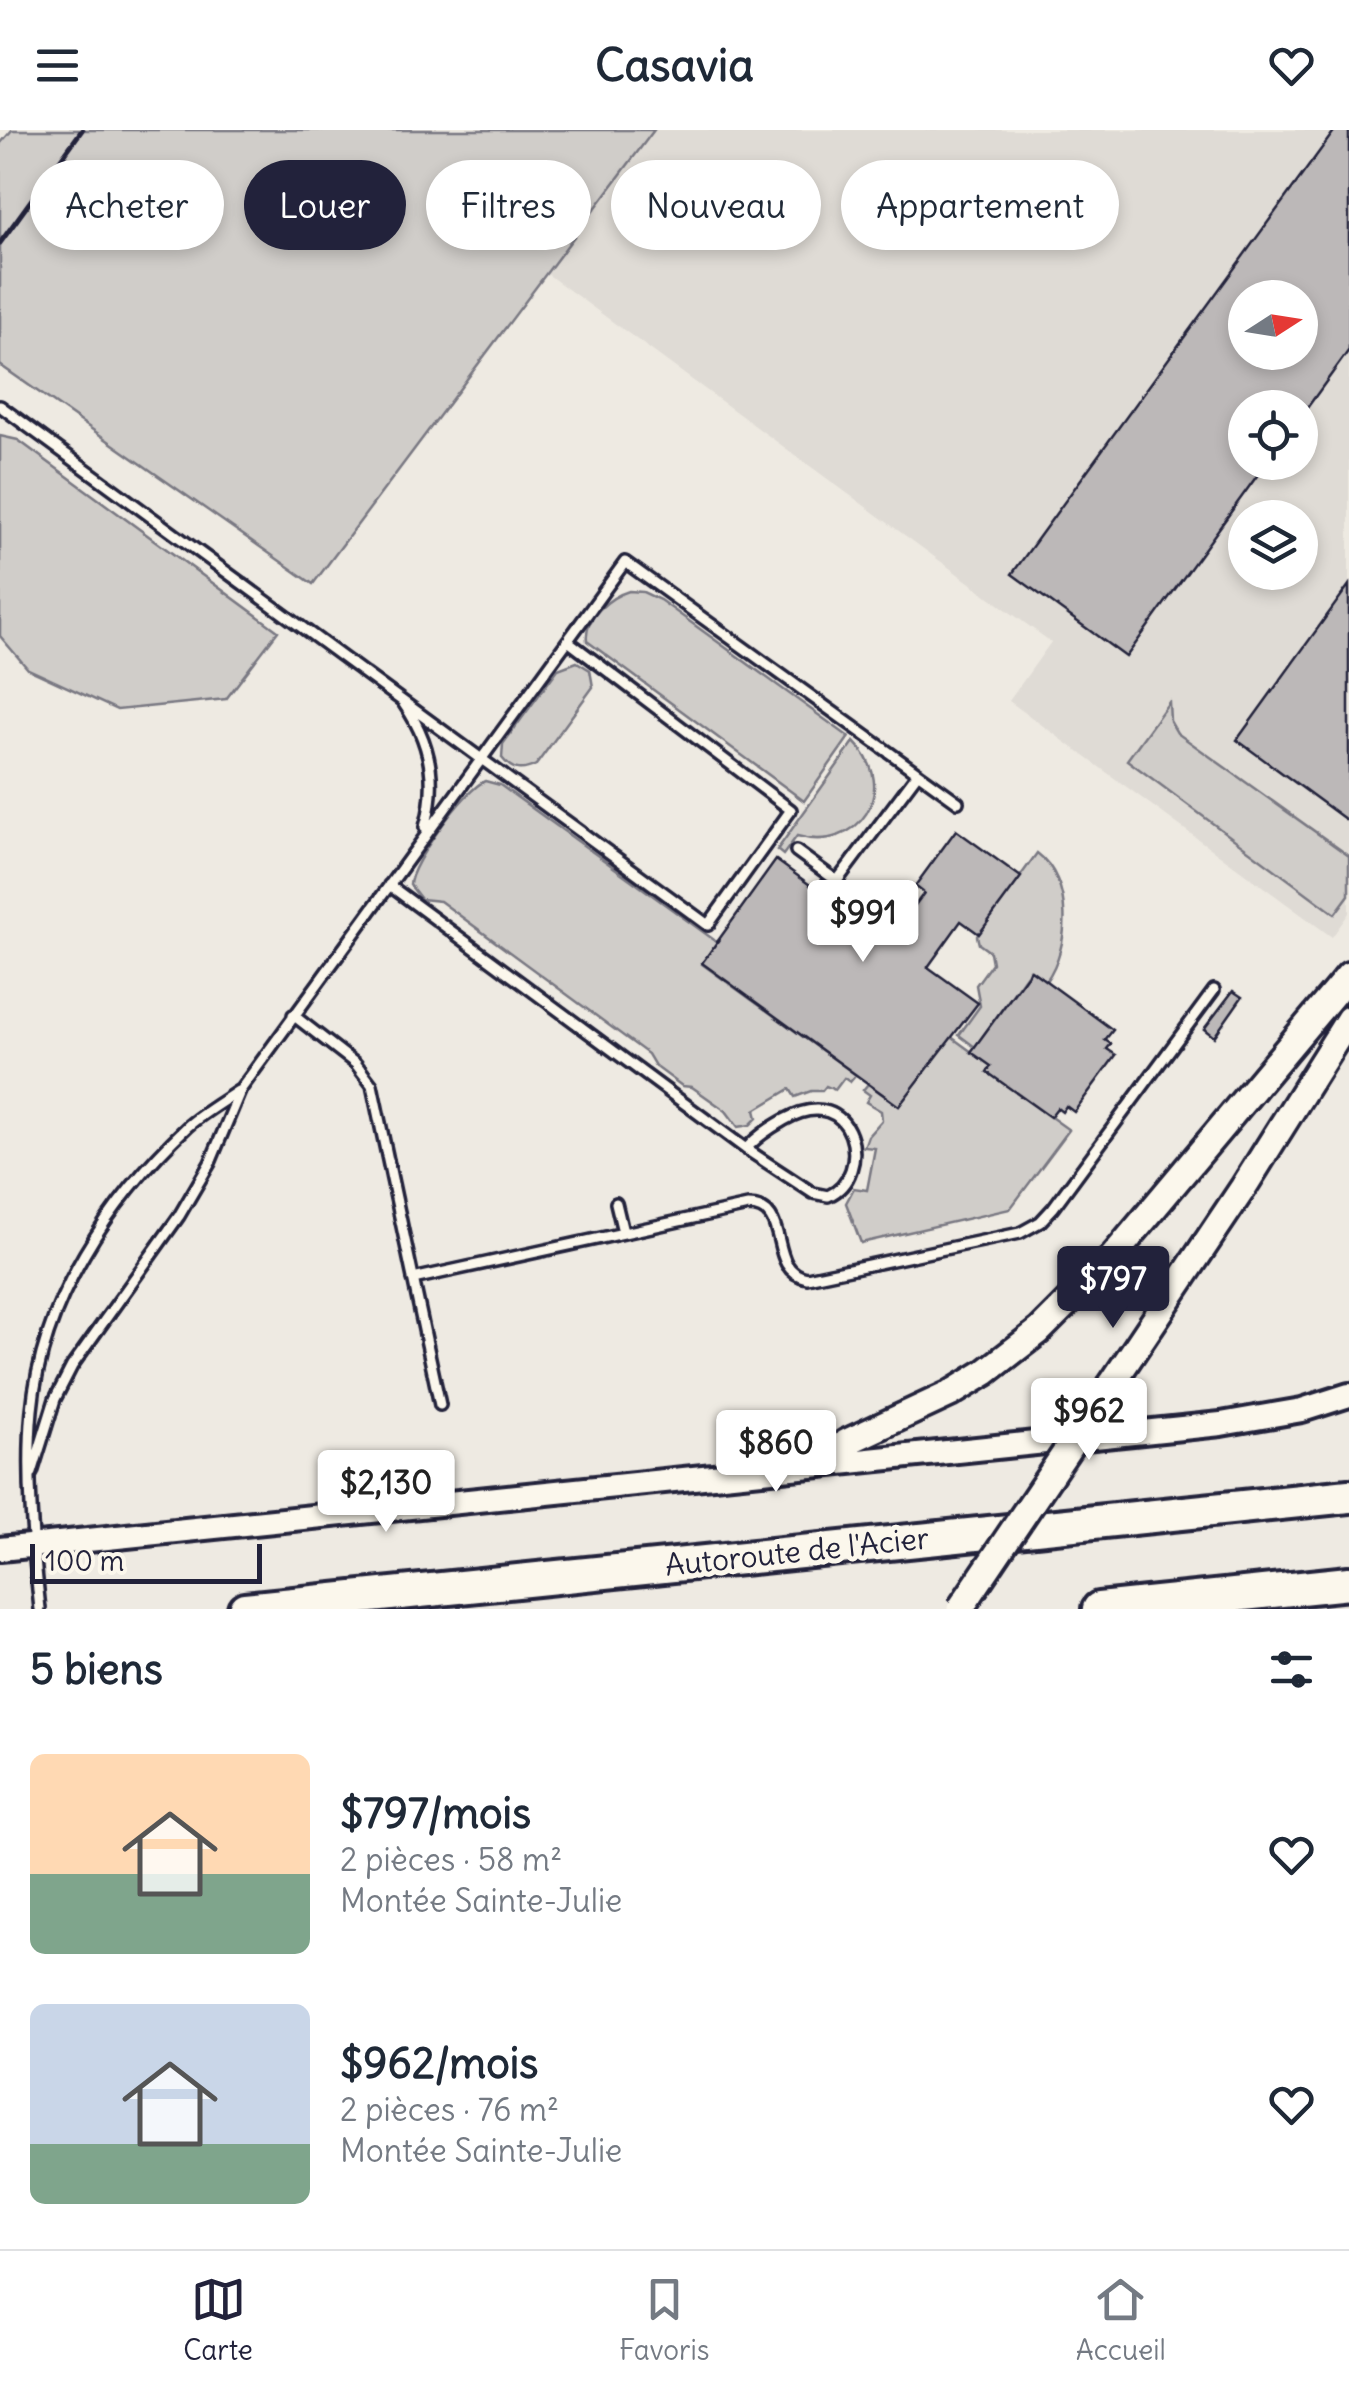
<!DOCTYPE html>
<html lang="fr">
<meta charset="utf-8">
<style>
body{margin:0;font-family:Delius,sans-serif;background:#f2f2f3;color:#1f2937;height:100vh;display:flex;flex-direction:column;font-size:38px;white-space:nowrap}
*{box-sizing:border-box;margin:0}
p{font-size:32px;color:#747a83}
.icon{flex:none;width:55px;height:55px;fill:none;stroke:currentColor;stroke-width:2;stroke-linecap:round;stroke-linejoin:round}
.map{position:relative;height:1479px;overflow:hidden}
.drawer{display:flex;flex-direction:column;background:#fff;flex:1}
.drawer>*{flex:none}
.banner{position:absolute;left:30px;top:30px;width:1290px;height:90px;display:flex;gap:20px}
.needle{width:65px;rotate:78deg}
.controls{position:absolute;left:1228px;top:150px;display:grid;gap:20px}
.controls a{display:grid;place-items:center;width:90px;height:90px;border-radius:50%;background:#fff;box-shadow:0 5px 15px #0003;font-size:50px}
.scale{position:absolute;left:30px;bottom:25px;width:232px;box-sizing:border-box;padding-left:10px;border:5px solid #22223b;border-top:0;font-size:28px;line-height:35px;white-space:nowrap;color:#22223b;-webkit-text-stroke:8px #fbf7ec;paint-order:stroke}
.price{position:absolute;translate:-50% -85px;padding:0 22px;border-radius:10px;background:#fff;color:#222;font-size:32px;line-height:65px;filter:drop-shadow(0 2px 5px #0008)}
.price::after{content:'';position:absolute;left:50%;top:60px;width:30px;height:22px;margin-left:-15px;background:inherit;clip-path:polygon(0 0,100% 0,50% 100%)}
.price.active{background:#22223b;color:#fff}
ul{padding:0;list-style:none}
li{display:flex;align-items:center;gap:30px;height:250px;padding:0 30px}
li span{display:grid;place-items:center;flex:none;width:280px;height:200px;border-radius:15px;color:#555}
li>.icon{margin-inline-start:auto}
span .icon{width:120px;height:120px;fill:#fffc;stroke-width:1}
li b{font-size:42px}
h2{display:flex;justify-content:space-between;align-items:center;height:120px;padding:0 30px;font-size:42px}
.chip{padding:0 35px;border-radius:45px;background:#fff;box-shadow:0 5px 15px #0003;font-size:35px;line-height:90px}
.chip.active{background:#22223b;color:#fff}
header{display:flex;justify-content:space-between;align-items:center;height:130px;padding:0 30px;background:#fff;font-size:45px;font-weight:700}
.tab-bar{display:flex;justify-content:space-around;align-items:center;height:140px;border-top:2px solid #e0e1e3;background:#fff;font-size:28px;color:#747a83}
.tab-bar a{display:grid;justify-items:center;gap:5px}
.tab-bar .active{color:#22223b}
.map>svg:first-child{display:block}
.built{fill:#dfdbd5;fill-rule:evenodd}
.green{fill:#d0cdc9;stroke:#797882;stroke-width:2.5}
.building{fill:#bcb8b8;stroke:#22223b;stroke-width:2.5;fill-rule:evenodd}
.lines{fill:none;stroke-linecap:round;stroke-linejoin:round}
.service-casing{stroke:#22223b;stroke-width:16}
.tertiary-casing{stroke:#22223b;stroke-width:30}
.secondary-casing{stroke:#22223b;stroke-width:32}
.motorway-casing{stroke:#22223b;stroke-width:40}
.service{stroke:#fbf7ec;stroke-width:9}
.tertiary{stroke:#fbf7ec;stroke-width:22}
.secondary{stroke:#fbf7ec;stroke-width:25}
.motorway{stroke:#fbf7ec;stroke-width:32}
.rail{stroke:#22223b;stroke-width:5}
.secondary-bridge-casing{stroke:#22223b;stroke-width:32;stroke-linecap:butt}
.secondary-bridge{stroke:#fbf7ec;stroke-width:25}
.labels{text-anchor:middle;stroke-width:10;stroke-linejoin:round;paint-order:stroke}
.street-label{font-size:30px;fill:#22223b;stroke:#fbf7ec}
</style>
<header><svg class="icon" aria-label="menu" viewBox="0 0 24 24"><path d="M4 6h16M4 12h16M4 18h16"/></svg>Casavia<svg class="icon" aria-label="heart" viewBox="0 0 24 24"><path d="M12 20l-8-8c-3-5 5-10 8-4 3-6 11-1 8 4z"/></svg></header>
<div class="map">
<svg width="1349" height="1479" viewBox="0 0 1349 1479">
<rect width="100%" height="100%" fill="#eeeae2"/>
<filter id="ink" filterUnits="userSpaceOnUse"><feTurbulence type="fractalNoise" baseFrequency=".01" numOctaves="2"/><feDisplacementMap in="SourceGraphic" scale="20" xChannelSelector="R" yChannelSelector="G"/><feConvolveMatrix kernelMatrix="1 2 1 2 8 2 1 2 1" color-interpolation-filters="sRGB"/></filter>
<g filter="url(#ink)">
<path class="built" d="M350 0H1349V783L1332 807 1009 571 1051 512ZM1245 168H1300V222H1245ZM1245 278H1300V332H1245ZM1245 388H1300V442H1245Z"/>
<path class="green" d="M12 0H654L313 454 0 235V14Z
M0 306 18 310 278 501 226 569 117 580 28 539 0 506Z
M629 461 643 462 660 470 849 607 804 671 587 511C584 488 609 467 629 461Z
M577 532 590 540 593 557 536 635C522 642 512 641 502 628L503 614 558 539Z
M1169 572 1170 591 1177 603 1349 726V765L1335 784 1127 630Z
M854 612C901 659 859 724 797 706L783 725 777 720Z
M485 651 500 655 717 812 702 834 856 945 850 952 844 948 835 960 826 956 822 961H811L795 967 790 959 755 980 757 988 750 995 738 997 726 981 692 957 682 956 655 936 648 924 440 771 421 769 410 755C410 734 466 658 485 651Z
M1037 723C1073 750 1071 816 1046 851L1030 840 975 917 959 905 980 876 976 855 992 833 990 822 979 814 977 806Z
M950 906 991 936 988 942 1069 1000 1010 1079 861 1113 846 1073 854 1058 867 1060 875 1018 864 1017 868 1006 882 990 881 981 866 972 870 965 863 960 868 954 899 976Z"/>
<path class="building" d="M1335 0H1349V220L1307 278H1245V332H1267L1126 527 1012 444ZM1245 168H1300V222H1245Z
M1349 455V692L1237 610Z
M956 700 1021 747 979 804 961 791 928 837 978 873 899 976 702 833 776 730 888 812 924 763 915 756Z
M1031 840 1113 900 1105 910 1111 914 1107 919 1116 925 1074 982 1066 976 1062 982 1057 978 1050 987 987 942 991 936 971 922Z
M1233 861 1242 867 1214 907 1204 899Z"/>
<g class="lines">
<g class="service-casing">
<path id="service" d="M0 276 708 795 791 680 568 511
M404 574C430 611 438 653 425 697
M796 721 837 751 918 643
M389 755 746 1019 813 1063 828 1066C875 1046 856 949 784 990 770 998 757 1006 746 1019
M293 885 356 934 372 955 440 1275
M616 1073 623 1102
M413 1149 748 1076C793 1076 765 1140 807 1148L1020 1103 1040 1092 1053 1078 1214 860
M32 1343 55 1269 72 1236 179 1086 210 1033 241 959 625 432 958 672
M40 1479C33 1414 26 1345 32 1280 42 1170 110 1069 188 996 203 983 222 972 238 961"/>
</g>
<g class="tertiary-casing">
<path id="tertiary" d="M0 1419 1221 1294 1302 1280 1349 1265"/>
</g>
<g class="secondary-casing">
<path id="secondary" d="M1111 1255 1243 1058 1349 889
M813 1334 847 1312 950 1264 986 1242 1039 1201 1111 1129 1349 845"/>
</g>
<g class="motorway-casing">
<path id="motorway" d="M245 1479 1349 1366
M1099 1479 1349 1453"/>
</g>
<use href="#service" class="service"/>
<use href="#tertiary" class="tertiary"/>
<use href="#secondary" class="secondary"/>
<use href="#motorway" class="motorway"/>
<path class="rail" d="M0 113 82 0"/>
<g class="secondary-bridge-casing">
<path id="secondary-bridge" d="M960 1479 1111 1255"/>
</g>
<use href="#secondary-bridge" class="secondary-bridge"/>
</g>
</g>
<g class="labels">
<g class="street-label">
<text transform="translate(797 1422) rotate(-6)" y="10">Autoroute de l'Acier</text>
</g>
</g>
</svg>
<div class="controls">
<a><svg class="needle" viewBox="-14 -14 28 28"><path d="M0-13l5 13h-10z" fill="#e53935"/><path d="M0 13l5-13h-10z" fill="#747a83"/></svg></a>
<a><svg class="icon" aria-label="locate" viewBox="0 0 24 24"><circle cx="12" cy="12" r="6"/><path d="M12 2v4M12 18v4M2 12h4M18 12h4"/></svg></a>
<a><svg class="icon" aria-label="layers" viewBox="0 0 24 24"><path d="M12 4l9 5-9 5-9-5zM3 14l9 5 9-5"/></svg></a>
</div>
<div class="scale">100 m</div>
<b class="price" style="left:863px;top:835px">$991</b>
<b class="price active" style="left:1113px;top:1201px">$797</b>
<b class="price" style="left:1089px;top:1333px">$962</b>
<b class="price" style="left:776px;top:1365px">$860</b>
<b class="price" style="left:386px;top:1405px">$2,130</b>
<div class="banner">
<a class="chip">Acheter</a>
<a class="chip active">Louer</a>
<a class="chip">Filtres</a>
<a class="chip">Nouveau</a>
<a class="chip">Appartement</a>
</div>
</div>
<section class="drawer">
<h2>5 biens<svg class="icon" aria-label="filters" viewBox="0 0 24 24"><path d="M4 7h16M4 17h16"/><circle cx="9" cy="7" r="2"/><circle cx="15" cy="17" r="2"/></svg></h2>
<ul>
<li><span style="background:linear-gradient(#ffd9b3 60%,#7fa58c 0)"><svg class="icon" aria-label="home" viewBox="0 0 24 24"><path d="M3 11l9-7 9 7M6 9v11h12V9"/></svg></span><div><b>$797/mois</b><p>2 pièces · 58 m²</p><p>Montée Sainte-Julie</p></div><svg class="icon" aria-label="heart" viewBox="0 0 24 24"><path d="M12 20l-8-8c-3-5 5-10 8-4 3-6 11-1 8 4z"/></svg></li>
<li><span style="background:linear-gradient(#c9d6e8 70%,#7fa58c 0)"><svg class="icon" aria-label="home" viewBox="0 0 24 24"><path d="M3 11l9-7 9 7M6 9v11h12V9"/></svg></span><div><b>$962/mois</b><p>2 pièces · 76 m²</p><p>Montée Sainte-Julie</p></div><svg class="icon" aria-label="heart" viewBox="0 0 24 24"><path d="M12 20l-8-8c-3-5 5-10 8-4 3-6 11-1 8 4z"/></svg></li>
</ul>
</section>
<nav class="tab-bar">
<a class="active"><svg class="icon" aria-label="map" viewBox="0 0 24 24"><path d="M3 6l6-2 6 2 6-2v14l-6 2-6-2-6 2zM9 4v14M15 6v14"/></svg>Carte</a>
<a><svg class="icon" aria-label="saved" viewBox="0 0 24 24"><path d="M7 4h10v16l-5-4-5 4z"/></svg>Favoris</a>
<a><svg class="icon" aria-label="home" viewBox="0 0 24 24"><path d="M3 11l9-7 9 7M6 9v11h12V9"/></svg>Accueil</a>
</nav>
